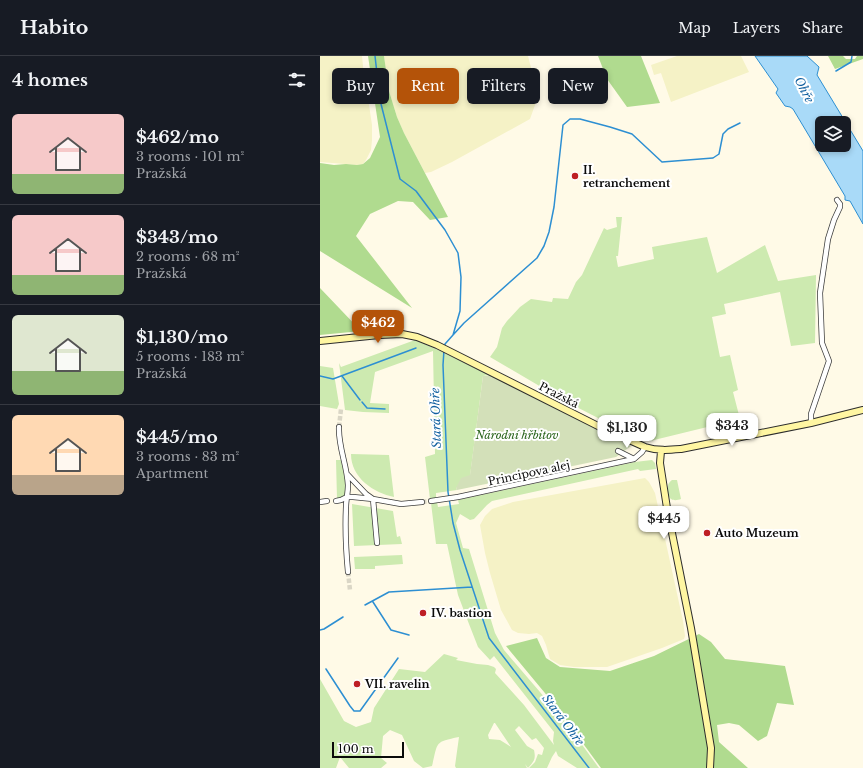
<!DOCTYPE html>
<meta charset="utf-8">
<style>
body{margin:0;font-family:"Libre Baskerville",serif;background:#242831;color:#f1f3f6;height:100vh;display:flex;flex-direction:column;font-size:15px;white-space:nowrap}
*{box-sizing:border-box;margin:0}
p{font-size:13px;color:#9ea1a6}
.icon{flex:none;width:22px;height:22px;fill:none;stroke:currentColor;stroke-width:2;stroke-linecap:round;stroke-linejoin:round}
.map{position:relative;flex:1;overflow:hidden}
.details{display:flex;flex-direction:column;background:#171b24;width:320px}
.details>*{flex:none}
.banner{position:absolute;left:12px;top:12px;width:380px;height:36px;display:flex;gap:8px}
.buttons{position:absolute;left:495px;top:60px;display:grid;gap:8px}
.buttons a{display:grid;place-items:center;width:36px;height:36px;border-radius:6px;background:#171b24;box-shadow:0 2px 6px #0003;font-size:20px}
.scale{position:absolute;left:12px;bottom:10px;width:72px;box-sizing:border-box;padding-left:4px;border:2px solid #0a0a0a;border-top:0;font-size:11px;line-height:14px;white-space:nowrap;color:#0a0a0a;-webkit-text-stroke:3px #fff;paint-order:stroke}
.price{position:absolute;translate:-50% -34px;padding:0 9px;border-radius:8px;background:#fff;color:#222;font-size:13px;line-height:26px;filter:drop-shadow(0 1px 2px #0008)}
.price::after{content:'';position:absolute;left:50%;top:24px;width:12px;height:9px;margin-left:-6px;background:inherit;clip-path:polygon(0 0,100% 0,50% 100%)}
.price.current{background:#b45309;color:#fff}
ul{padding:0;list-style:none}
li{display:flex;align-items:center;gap:12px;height:100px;padding:0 12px}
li+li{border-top:1px solid #363941}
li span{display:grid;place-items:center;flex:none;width:112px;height:80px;border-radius:6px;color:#555}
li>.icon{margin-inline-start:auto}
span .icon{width:48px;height:48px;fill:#fffc;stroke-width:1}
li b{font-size:17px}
h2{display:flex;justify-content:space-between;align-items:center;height:48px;padding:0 12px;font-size:17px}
.tag{padding:0 14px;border-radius:6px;background:#171b24;box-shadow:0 2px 6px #0003;font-size:14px;line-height:36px}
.tag.current{background:#b45309;color:#fff}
header{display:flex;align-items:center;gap:24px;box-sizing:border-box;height:56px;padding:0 20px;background:#171b24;border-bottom:1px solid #363941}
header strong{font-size:19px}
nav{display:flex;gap:22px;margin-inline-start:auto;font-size:14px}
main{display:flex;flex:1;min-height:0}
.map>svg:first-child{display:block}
.farmland{fill:#f5f2c6}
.green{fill:#cdeab0;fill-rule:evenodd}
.forest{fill:#b0db8f}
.cemetery{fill:#d3e0b9}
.water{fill:#a9daf8;stroke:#2d8fd2;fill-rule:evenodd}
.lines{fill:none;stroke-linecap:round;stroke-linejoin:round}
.stream{stroke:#2d8fd2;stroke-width:1.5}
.street-tunnel{stroke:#dad6c6;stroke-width:4.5;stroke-dasharray:4.5 2;stroke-linecap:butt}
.street-casing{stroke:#3d3d3d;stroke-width:6}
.secondary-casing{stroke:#2c2c2c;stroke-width:8}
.street{stroke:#fff;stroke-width:4.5}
.secondary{stroke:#fff6a2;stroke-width:6}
.poi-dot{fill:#be1e24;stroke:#fff;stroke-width:1.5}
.labels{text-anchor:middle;stroke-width:4;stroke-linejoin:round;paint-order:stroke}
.poi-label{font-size:11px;font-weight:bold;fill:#0a0a0a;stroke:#fff;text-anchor:start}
.street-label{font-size:11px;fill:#0a0a0a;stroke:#fff}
.park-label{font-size:11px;font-style:italic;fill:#286319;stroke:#fff}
.water-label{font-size:12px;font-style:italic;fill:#105f9f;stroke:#fff}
</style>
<header>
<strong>Habito</strong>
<nav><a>Map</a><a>Layers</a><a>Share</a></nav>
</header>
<main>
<section class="details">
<h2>4 homes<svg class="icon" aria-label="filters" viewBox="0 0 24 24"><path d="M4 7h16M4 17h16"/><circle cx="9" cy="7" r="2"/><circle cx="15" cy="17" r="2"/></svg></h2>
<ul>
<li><span style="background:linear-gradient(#f6c9c9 75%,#8fb573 0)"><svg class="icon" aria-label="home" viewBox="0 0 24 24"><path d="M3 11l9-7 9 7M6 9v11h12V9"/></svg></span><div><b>$462/mo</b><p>3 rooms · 101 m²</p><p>Pražská</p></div></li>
<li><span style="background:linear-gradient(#f6c9c9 75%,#8fb573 0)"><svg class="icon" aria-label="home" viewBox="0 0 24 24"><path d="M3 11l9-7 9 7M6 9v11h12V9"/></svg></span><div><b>$343/mo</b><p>2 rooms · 68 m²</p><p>Pražská</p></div></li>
<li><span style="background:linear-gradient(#dfe7d0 70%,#8fb573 0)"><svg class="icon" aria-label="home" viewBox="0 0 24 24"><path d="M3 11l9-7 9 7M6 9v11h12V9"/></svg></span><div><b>$1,130/mo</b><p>5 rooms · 183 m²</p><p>Pražská</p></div></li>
<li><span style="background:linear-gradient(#ffd9b3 75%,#b9a48a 0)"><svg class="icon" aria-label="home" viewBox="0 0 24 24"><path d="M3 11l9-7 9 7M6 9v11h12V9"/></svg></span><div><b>$445/mo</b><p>3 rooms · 83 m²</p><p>Apartment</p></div></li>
</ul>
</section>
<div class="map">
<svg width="543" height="712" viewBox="0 0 543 712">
<rect width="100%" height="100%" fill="#fffae7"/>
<path class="farmland" d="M0 0H42L45 30 49 49 52 69V84L51 94 46 104 43 108 37 109 0 106Z
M64 0H208L218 39 215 49 210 63 132 106 111 116 105 117 84 77 77 61 69 35Z
M357 0H421L429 16 351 46 341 17 334 19 331 9Z
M325 422 329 426 335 437 363 565 365 580 364 583 342 592 287 611H254L240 609 230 603 226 589 222 580 217 577 209 578 198 577 192 574 181 554 170 517 165 497 160 469 165 460 172 453 193 446Z"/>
<path class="green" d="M296 161H302L298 200H296L298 211 334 203 332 191 387 181 397 217 445 189 458 225 496 219 495 287 471 290 460 236 404 248 406 258 392 261 400 301 410 299 418 334 413 336 420 363 330 385 309 378 245 345 170 301 177 291 182 272 187 265 200 251 211 243 232 246 233 242 248 243 256 226 262 219 284 172 287 174 297 171Z
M95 284 116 293 169 319 163 320 150 420 136 432 137 434 116 437V442L110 443 105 401 115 398 113 295 55 316 50 347 69 348V357L43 356 25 354 19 307 21 311Z
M0 310 13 312 19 348 17 353 0 350Z
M31 398 69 399 74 441C54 437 31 422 31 398Z
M16 404H21L26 427 25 441 17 443Z
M332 404 335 407 336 413 320 415 318 413 172 445 167 449 154 463 150 464 140 458 136 467 143 492 149 493 175 577 184 594 244 664 279 712H257L238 700 236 695 232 701 227 712H209L215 706 218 698 222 699 224 692 216 682 212 684 199 670 195 674 207 690 214 694C216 704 214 705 208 712L205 708 207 712H136L135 710 139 681C114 686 118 686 112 710L103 712 94 705 82 679 70 674 63 680 61 702 67 707 61 712H29L20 701 16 712H0V623L24 665 36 671 51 666 54 652 79 613 105 616 124 598 138 602 136 604 157 608 168 609 174 611 176 613 175 617 204 649 234 689 233 685 234 676 174 600 170 604 158 591 149 568 138 539 127 488H116L111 447 117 446 118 451 139 448 138 444 315 406ZM174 667H175L191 691 180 684 169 683 168 679Z
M352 424H357L361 443C358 444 354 445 351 443 348 441 347 433 348 430 348 427 350 426 352 424Z
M32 448 73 455 77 481 80 480 82 488 34 490Z
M82 499 83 508 55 510V513H35L34 501Z"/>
<path class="forest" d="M48 0H64L69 35 77 61 84 77 128 161 110 164 93 146 78 145 50 158 36 180 92 252 0 195V107L14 109 26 108 37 109 43 108 50 102 60 81Z
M278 0H321L340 47 307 51 287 23Z
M508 0H523L526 3H535L537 0H543V3L515 13Z
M0 232 41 275 0 279Z
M379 578 391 586 405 603 465 610 474 649 457 647 447 680 438 685 419 669 409 667 397 669 399 686 428 712H281L234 648 186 590 217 582 226 602 240 611 290 615 334 600Z"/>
<path class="cemetery" d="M169 319 311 390 296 401 137 434 136 432 141 422 150 419 163 320H166Z"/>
<path class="water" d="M435 0H487L499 11 497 19 543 95V168L530 145 525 144V140L473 53 470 51 465 50 456 37 458 33ZM502 67H524V89H502Z"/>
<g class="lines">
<path class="stream" d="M55 0 60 44 80 123 96 135 125 174 138 197 141 221 140 255 133 279 125 288V290
M516 15 531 6 532 0
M133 279 144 267 217 202 224 190 229 176 234 151 243 69 250 63H260L290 71 312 78 342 106 393 102 399 98 403 78 408 73 420 67
M124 294 123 309 128 436 133 467 140 494 169 582 269 712
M0 320 13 323 96 292
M22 320 40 344
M42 346 47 352 65 353
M53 546 71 574 89 579
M45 549 69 536 152 531
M0 574 4 573 23 561
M6 613 30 650 34 655H40L78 602"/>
<path class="street-tunnel" d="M19 371 21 353
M102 446 111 445
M28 516 30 534"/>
<g class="street-casing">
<path id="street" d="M491 367V358L509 305 502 287 500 237 508 183 514 164 520 151V148L517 144
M19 371C18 390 27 409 28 429 28 437 26 444 26 451 25 472 26 495 28 516
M298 395 314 403
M27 418 46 438 53 443 57 487
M16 445 21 444 27 441H33L53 443 81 448 102 446
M111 445 138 441 314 403 322 396 325 391
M0 446 7 445"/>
</g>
<g class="secondary-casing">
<path id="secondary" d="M0 285 59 279 82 278 97 281 117 289 280 371 325 391C338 395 349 394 361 393L491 367 543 354
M341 395 340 407 347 452 371 572 391 692 390 712"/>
</g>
<use href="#street" class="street"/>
<use href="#secondary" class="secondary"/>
</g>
<g class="poi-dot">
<circle cx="255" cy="120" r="4"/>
<circle cx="387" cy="477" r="4"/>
<circle cx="103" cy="557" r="4"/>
<circle cx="37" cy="628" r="4"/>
</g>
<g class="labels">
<g class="poi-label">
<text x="263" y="118">II.<tspan x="263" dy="13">retranchement</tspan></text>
<text x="395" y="481">Auto Muzeum</text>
<text x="111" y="561">IV. bastion</text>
<text x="45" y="632">VII. ravelin</text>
</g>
<g class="street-label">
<text transform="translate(239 339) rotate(27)" y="4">Pražská</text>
<text transform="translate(209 417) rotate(-12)" y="4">Principova alej</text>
</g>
<g class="park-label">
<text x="197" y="383">Národní hřbitov</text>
</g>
<g class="water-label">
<text transform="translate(484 34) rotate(63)" y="4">Ohře</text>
<text transform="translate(116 362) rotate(-92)" y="4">Stará Ohře</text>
<text transform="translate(243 664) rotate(53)" y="4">Stará Ohře</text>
</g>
</g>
</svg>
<div class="buttons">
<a><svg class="icon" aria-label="layers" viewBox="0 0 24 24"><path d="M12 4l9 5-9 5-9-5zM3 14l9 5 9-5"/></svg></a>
</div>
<div class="scale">100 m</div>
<b class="price current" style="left:58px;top:288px">$462</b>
<b class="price" style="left:412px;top:391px">$343</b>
<b class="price" style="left:307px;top:393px">$1,130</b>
<b class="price" style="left:344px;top:484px">$445</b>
<div class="banner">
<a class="tag">Buy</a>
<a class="tag current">Rent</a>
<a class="tag">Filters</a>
<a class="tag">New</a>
</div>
</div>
</main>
